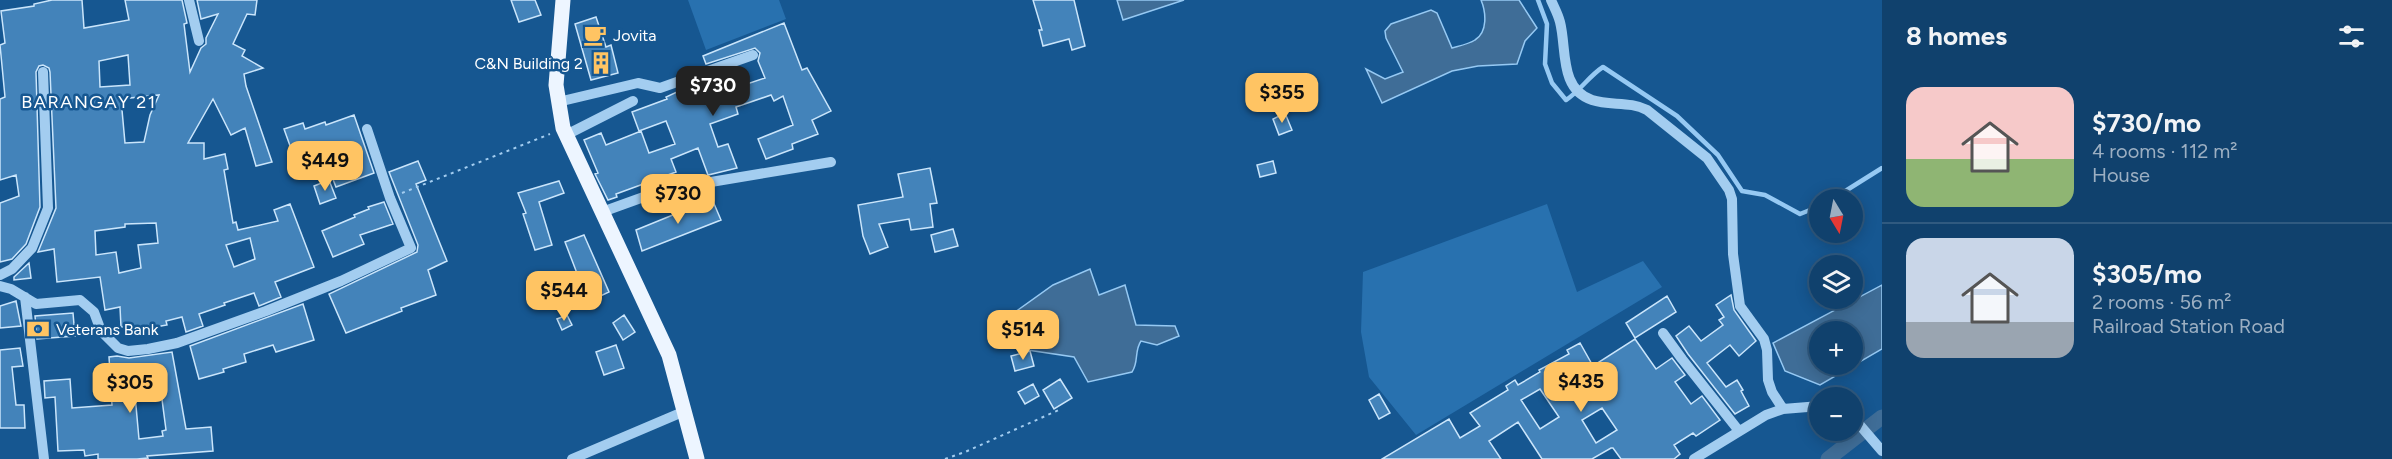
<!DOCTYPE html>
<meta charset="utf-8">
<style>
body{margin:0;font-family:Figtree,sans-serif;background:#1e4c75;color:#f1f3f6;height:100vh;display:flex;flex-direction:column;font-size:22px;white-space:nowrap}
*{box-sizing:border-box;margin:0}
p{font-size:20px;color:#9cafc2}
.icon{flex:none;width:33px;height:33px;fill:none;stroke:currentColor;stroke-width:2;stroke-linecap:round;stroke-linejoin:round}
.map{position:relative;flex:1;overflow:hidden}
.details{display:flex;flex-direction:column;background:#10416d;width:510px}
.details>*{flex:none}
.needle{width:39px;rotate:170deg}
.controls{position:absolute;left:1809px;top:189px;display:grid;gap:12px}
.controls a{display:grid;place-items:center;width:54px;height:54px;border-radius:50%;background:#10416d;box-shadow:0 3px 15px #0003,0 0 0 2px #305a80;font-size:30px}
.price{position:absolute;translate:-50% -51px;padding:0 14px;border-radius:12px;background:#ffc463;color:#111;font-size:20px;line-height:39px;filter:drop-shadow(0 2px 3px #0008)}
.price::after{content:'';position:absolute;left:50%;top:36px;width:18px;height:14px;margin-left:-9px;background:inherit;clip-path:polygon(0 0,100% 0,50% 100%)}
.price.current{background:#222;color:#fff}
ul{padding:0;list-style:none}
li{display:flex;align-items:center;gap:18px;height:150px;padding:0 24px}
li+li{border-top:2px solid #305a80}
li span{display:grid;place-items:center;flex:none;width:168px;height:120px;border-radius:18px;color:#555}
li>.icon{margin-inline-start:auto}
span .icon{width:72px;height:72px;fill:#fffc;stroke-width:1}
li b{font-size:26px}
h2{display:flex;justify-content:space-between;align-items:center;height:72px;padding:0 24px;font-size:26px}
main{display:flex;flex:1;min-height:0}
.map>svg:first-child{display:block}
.green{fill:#2871af}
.water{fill:#3f6d97;stroke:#96c9f3;stroke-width:1.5;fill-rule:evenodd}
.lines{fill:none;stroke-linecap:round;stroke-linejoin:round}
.stream{stroke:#96c9f3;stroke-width:4.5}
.canal{stroke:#3f6d97;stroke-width:15}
.building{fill:#4383ba;stroke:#cae5fb;stroke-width:1.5;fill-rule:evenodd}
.path{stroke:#a3cdf0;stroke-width:2;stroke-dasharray:3 4.5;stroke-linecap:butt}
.minor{stroke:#a3cdf0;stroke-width:10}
.major{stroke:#edf5ff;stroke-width:15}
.labels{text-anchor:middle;stroke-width:5;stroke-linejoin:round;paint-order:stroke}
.poi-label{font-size:16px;fill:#fff;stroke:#165791;text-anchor:start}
.neighbourhood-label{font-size:18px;letter-spacing:1.5px;fill:#fff;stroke:#165791}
</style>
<main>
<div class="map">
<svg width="1882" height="459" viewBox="0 0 1882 459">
<rect width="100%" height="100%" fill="#165791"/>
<path class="green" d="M688 0H779L786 19 706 50Z
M1547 204 1577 292 1643 261 1662 287 1416 435 1369 377 1361 332 1363 272Z"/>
<path class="water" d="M1117 0H1184L1123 20Z
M1481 0H1519L1537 28 1525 41 1517 64 1478 66 1452 71 1382 103 1366 69 1385 79 1403 72 1386 38 1385 31 1391 24 1431 10 1437 13 1452 48C1459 46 1469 44 1475 40 1488 32 1486 12 1481 0Z
M1090 269 1099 295 1125 285 1136 325 1175 326 1179 336 1157 345 1141 341C1134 351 1139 362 1132 372L1088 382 1074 357 1021 349 1008 336 1011 315 1053 285Z
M1882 285V349L1820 385 1785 371 1773 343ZM1820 332H1852V364H1820Z"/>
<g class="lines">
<path class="stream" d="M1538 0 1547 24 1545 64 1552 83 1566 100C1580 91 1589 76 1603 67L1677 116 1718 155 1742 191 1765 195 1800 214 1820 206
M1831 200 1882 168"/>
<path class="canal" d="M1828 459 1882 417"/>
</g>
<path class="building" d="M52 0H82L84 28 129 20 125 0H182L187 23 184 24 190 72 201 48 206 44V38L218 14 201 19 197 0H257L255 15 247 14 233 44 245 50 242 56 263 68 244 74 246 86 272 162 256 166 245 128 231 135 213 99 188 143H204V159L225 154 228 169 224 170 233 223 236 222 238 230 278 221 274 210 290 204 314 267 275 282 281 297 259 306 254 293 224 303 225 305 199 314 203 326 186 332 182 317 166 321 167 325 161 326 121 327 120 307 105 310 100 277 57 282 54 249 38 252 56 208 50 72 49 68 43 65 39 66 36 72 40 207 26 244 12 259 0 262V203L19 196 16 175 0 180V99L5 97 0 45 5 43 1 11 34 6V4ZM128 55 130 85 100 87 99 61ZM159 95 150 115 144 142 125 143 121 99ZM156 223 158 243 138 245 141 268 119 273 116 252 96 255 95 231 125 227V224ZM250 238 255 259 234 267 226 245Z
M511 0H535L541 15 519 22Z
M1033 0H1074L1085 46 1072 50 1069 39 1043 46 1039 30H1042Z
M596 17 606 47 611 45 618 73 591 80 575 24Z
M784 23 802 70 807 68 831 111 812 120 818 134 792 144 793 149 766 159 758 139 793 125 783 96 774 101 771 95 736 107 738 114 710 124 718 147 728 144 737 168 708 175 698 148 671 159 676 172 616 194 617 197 608 200 595 174 598 173 584 140 601 133 606 145 641 131 649 153 675 144 666 121 639 131 632 112 667 99 666 97 692 85 720 75 726 91 765 78 758 61 760 53 755 48 706 64 703 56Z
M1285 113 1292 130 1279 135 1273 119Z
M354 115 374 173 336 187 325 159 298 168 284 129 303 123 305 129 325 122 326 125Z
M418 161 426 180 416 184 447 261 428 270 436 295 401 308 402 311 346 333 329 294 417 252 418 245 389 172Z
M1273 161 1276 173 1260 177 1257 165Z
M930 168 937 203 930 204 933 227 911 230 909 219 879 224 888 247 870 254 863 236 858 205 903 197 898 174Z
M329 180 336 198 320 204 314 186Z
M559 181 564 193 539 202 552 245 535 250 523 214 526 213 518 193Z
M712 199 721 220 642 251 636 230Z
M384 202 393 224 360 235 364 244 333 257 322 231 355 217 354 215 369 209 368 207Z
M953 229 958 246 935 252 931 235Z
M584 235 609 292 588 302 565 242Z
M29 263 31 278 14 280V277Z
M1731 295 1734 310 1756 341 1739 356 1730 345 1707 363 1726 387 1737 380 1743 390 1741 391 1749 406 1735 414 1688 354 1676 336 1689 326 1701 341 1723 325 1719 320 1724 317 1716 305Z
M1667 296 1676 312 1635 338 1626 323Z
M16 301 21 326 0 328V306Z
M303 304 314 340 276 352 273 345 244 354 246 362 223 369 224 372 199 379 190 346Z
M73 313 75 336 37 339 35 316Z
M567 315 572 325 562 330 557 319Z
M624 315 635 332 623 340 613 323Z
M1635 339 1656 369 1672 358 1685 375 1675 382 1691 404 1702 396 1720 420 1696 436 1693 433 1674 445 1680 454 1674 459H1621L1613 448H1611L1592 459H1542L1518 422 1489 441 1501 459H1382L1449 419 1460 438 1480 426 1470 413 1508 390 1506 386 1515 380 1518 385 1540 372 1539 370 1569 354 1567 350 1580 343 1593 366ZM1540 389 1559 417 1540 429 1521 400ZM1602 408 1617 430 1596 443 1582 420Z
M616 345 624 368 604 375 596 352Z
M20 348 23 366 12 367 16 405H24L25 428H0V350Z
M1030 351 1034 366 1015 371 1011 356Z
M172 352 186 429 211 427 213 451 147 456 148 458 137 459H98V454L85 456 84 450 58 451 55 397 45 398 44 381 70 379 72 408 112 405 109 357 117 356 129 358ZM154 370 159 393 161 392 166 430 162 431 163 436 139 439 133 373Z
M1060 379 1072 398 1054 409 1043 390Z
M1033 384 1039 396 1025 404 1018 392Z
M1379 394 1390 413 1379 419 1369 400Z"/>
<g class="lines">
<path class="path" d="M402 193 550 134
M945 459 965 452 1061 409"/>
<path class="minor" d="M189 0 199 41
M1551 0C1554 7 1558 14 1560 22 1567 49 1559 89 1592 100 1610 106 1630 101 1647 110L1707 158 1729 190 1732 199 1733 254 1740 306 1764 339 1767 350 1768 380 1772 392 1783 409
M558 102 638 83 660 88 753 55
M566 135 633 101
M602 212 663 190 831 162
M0 275 12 269 32 248 48 208 43 72
M0 286 11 289 36 304 80 300 94 312 101 331 118 348 128 351 148 349 177 343 266 311 341 281 411 248 390 198 367 129
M25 297 44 459
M1663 333 1682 359 1739 431
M1852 416 1882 451
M572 459 685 411
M1694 459 1766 415 1783 409 1820 406"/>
<path class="major" d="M563 0 556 85 563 128 669 355 697 459"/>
</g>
<defs>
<g id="cafe-bare" transform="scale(1.8)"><path d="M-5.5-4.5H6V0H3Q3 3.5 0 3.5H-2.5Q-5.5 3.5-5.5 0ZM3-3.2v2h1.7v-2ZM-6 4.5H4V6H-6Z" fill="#ffc463" stroke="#165791" stroke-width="2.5" paint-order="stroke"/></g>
<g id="building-bare" transform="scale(1.8)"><path d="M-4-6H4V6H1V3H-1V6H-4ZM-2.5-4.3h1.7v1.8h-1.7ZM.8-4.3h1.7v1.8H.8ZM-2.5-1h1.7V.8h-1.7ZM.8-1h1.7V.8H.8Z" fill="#ffc463" stroke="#165791" stroke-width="2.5" paint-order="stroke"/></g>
<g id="bank-bare" transform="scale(1.8)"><path d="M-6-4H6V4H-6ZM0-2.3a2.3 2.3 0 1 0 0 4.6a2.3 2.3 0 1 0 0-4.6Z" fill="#ffc463" stroke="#165791" stroke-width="2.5" paint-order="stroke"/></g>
</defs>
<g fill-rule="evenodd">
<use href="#cafe-bare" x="595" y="35"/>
<use href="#building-bare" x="601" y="63"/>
<use href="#bank-bare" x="38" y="329"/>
</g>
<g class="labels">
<g class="poi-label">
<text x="613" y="41">Jovita</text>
<text x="583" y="69" text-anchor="end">C&amp;N Building 2</text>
<text x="56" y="335">Veterans Bank</text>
</g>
<g class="neighbourhood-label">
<text x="89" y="108">BARANGAY 21</text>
</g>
</g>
</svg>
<div class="controls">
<a><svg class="needle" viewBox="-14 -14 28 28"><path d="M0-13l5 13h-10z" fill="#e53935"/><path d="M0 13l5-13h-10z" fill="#9cafc2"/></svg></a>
<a><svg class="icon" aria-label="layers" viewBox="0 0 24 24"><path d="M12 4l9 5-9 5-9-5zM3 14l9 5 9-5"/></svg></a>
<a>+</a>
<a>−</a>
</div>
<b class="price current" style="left:713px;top:117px">$730</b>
<b class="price" style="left:1282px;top:124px">$355</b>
<b class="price" style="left:325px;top:192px">$449</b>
<b class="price" style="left:678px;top:225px">$730</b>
<b class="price" style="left:564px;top:322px">$544</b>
<b class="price" style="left:1023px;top:361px">$514</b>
<b class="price" style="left:1581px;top:413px">$435</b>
<b class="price" style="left:130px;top:414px">$305</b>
</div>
<section class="details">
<h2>8 homes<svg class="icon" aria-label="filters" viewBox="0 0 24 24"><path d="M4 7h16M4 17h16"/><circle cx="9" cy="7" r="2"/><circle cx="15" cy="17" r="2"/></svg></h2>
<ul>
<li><span style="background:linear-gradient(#f6c9c9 60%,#8fb573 0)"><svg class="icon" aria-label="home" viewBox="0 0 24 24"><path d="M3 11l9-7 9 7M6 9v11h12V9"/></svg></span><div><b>$730/mo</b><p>4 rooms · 112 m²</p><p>House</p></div></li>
<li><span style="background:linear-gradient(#c9d6e8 70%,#9aa5b1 0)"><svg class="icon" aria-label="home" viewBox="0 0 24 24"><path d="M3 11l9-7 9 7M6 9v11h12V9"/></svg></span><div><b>$305/mo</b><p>2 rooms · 56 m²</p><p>Railroad Station Road</p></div></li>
</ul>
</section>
</main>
